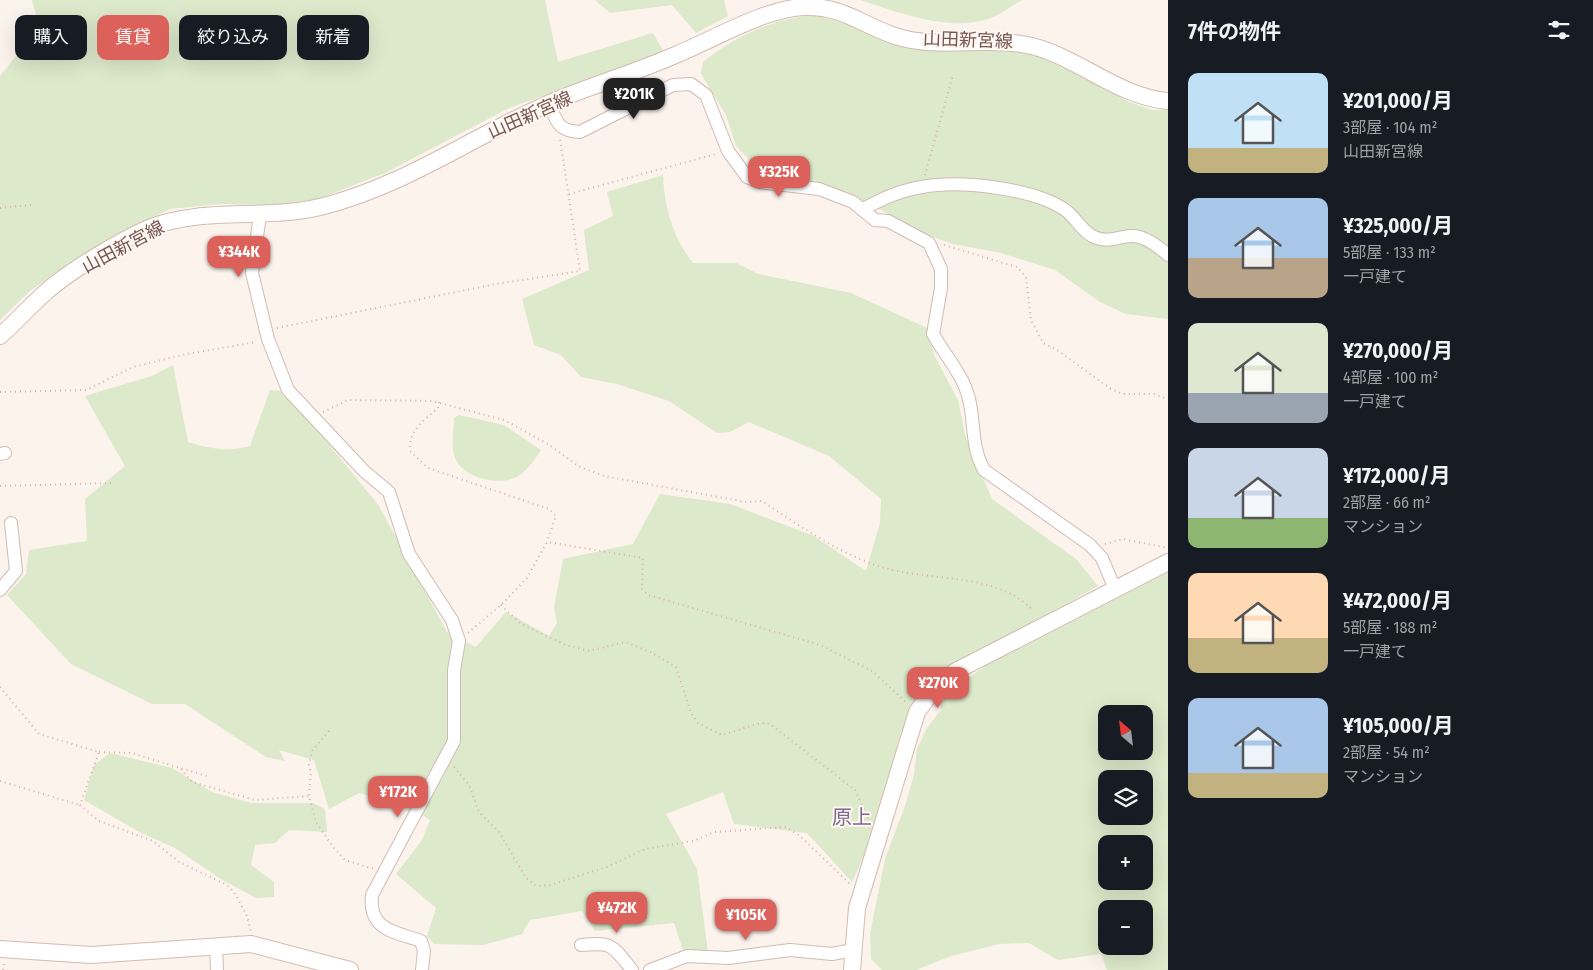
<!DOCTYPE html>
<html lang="ja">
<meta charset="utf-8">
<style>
body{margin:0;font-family:"Fira Sans Condensed","Noto Sans JP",sans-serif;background:#242831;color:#f1f3f6;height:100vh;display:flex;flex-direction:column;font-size:19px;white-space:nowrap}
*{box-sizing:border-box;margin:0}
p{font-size:16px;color:#9ea1a6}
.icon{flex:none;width:28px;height:28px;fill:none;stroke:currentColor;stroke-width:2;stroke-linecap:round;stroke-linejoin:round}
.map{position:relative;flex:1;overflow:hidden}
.drawer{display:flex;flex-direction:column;background:#171b24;width:425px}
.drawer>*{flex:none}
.guide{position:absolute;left:15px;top:15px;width:475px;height:45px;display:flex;gap:10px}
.needle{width:32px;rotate:332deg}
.tools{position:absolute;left:1098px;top:705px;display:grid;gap:10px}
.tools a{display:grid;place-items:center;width:55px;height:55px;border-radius:10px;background:#171b24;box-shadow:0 5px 20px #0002;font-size:25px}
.price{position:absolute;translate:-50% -42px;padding:0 11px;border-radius:10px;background:#dc615a;color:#fff;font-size:16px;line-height:32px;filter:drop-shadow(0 1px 2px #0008)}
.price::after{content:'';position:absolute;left:50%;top:30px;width:15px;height:11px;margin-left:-8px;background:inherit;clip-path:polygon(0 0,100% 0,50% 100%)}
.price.selected{background:#222;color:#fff}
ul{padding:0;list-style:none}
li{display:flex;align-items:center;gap:15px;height:125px;padding:0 20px}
li span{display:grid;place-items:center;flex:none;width:140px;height:100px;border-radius:10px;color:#555}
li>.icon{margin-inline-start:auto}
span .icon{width:60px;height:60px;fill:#fffc;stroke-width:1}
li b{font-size:21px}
h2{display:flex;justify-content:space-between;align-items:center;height:60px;padding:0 20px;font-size:21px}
.pill{padding:0 18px;border-radius:10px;background:#171b24;box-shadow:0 5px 20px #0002;font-size:18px;line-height:45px}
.pill.selected{background:#dc615a;color:#fff}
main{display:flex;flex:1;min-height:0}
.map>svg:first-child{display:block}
.green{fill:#dce9ca;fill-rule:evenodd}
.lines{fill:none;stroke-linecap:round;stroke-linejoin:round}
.street-casing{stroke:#d0bbb4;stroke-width:14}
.secondary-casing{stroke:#d3bbb2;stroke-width:18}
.path{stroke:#d5b1a8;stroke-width:2;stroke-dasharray:1 4;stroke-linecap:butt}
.street{stroke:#fff;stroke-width:12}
.secondary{stroke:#fff;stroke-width:16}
.labels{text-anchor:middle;stroke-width:4;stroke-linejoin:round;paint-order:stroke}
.street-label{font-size:18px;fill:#765650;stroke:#fef7f2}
.quarter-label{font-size:20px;fill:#7c6891;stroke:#fef7f2}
</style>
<main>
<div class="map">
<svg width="1168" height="970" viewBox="0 0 1168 970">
<rect width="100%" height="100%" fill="#fbf3ec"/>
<path class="green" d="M32 0H545L558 62 653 33 664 53 509 108 385 173 318 199 272 205 222 204 170 209 119 234 69 264 30 291 0 320V76L39 27Z
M595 0H724L728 16 696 33 672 5 610 13Z
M860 0H1022C1011 6 1000 15 988 19 948 32 898 12 860 0Z
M816 15 846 24 890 43 969 51 1009 48 1034 55 1088 79 1129 102 1152 110H1168V319L1126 314 1100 302 1055 270 1001 253 953 244 916 231 878 208 840 191 766 177 736 146 726 115 701 74 703 62C735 36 774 18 816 15Z
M663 175C664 207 673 238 693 263H736L758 274 851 293 927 328 934 355 958 400 966 438 992 499 1076 559 1098 586 938 675 925 691 900 735 875 832 852 882 807 833 734 824 723 792 666 814 697 869 708 952 683 950 674 923 595 931 582 911 530 920 522 934 483 945 434 944 427 936 436 908 396 874 422 840 430 820 409 807 359 793 329 809 314 760 279 750 285 761 266 757 185 704H152L71 664 7 595 26 574 29 550 87 541 85 499 125 466 85 396 152 376 173 365 188 442C211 449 227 452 250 446L270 390 281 391 323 437 379 506 447 632 476 647 506 612 549 636 557 623 554 608 563 559 633 544 660 494 730 504 814 536 866 571 880 523 881 499 829 456 749 422 730 432 717 433 669 401 617 384 581 377 561 355 534 345 522 299 589 270 584 230 613 216 607 192Z
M459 415 504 425 541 450C534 460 528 470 518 476 501 487 464 478 456 460 450 449 454 430 454 418Z
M1168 570V970H1107L1101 954 1058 960 1029 943 999 944 951 956 916 970H882L871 959 870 934 885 859 905 806 914 775 917 749 927 728 941 710V703L952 689 990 663ZM1106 714H1144V751H1106ZM1106 779H1144V816H1106ZM1106 844H1144V881H1106ZM1106 909H1144V946H1106Z
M110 753 172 768 212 792 251 803H313L325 809 327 832 289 830 275 843 255 845 251 865 274 882V897L256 898 219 878 175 848 141 833 84 800 94 765Z"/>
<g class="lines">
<g class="street-casing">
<path id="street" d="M549 104C557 122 558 131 580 132L673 85 691 84 706 95 728 151 747 177 759 182 819 189 853 202 875 220 888 221 929 243 941 269V288L933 334C945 356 963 374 969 399 975 424 971 447 984 470L1090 545 1102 558 1115 589
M862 210C879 200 902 190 922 187 960 180 1031 188 1064 209 1075 216 1082 232 1094 237 1108 243 1117 237 1131 236 1143 235 1159 247 1168 255
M260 215 252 273 268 339 288 390 364 471 389 492 409 554 452 620 459 641 454 670V741L372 895C368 930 395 932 421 941L424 951 422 970
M0 454 5 453
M0 590 16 571 11 523
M581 945C613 942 612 945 632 970
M216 946 217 970
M650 970 687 956 728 958 790 950 832 954 853 950"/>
</g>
<g class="secondary-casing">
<path id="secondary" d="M0 336C16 322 30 306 46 292 68 272 121 240 149 228 203 206 267 221 324 206 406 185 473 136 550 103 592 85 638 72 680 53 716 38 766 8 805 7 843 6 862 25 895 36 945 52 995 32 1045 50 1087 65 1122 97 1168 101
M0 949 91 955 251 944 350 970
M852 970 857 908 917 712 930 694 956 671 1168 562"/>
</g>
<path class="path" d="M925 175 953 75
M569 194 716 154
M0 208 31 205
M944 245 1017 267 1026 277 1031 320 1043 343 1057 350 1111 389 1123 394H1154L1168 399
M277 328 496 284 580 271 560 138
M0 392 86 390 133 367 182 355 256 342
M439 402 438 408C424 420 408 431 410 451L428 468 549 509 556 516 547 541
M323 412 348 400 432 401 504 420 548 444 578 466 604 476 746 502 762 501C798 525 837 552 878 566 929 583 992 570 1033 610
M0 486 113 483
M1105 544 1123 539 1168 548
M501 605 521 624 566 645 589 651 625 642 650 652 676 667 691 713 698 723 722 735 760 723 770 724 855 790 869 820
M468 633 501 605 527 578 547 542 643 558 642 589 648 595 820 645 872 671 908 704
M0 687 39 734 99 752 80 805 99 821 153 841 179 862 227 885 234 892 247 916 251 932
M329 731 312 751 309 765 311 773 309 796 316 822 333 847 345 860 374 869
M99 752 131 753 207 776
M454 767 469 785 479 812 499 832 526 878 536 886 550 885 607 867 645 849 693 841 714 832 786 827 800 836 850 884
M181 769 192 782 255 800 309 796
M0 781 80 805
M3 970 4 964"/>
<use href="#street" class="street"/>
<use href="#secondary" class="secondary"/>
</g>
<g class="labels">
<g class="street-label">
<text transform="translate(968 40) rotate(2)" y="6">山田新宮線</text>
<text transform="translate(530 115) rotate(-24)" y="6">山田新宮線</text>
<text transform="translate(123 247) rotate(-28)" y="6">山田新宮線</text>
</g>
<g class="quarter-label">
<text x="852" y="824">原上</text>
</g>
</g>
</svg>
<div class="tools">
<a><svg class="needle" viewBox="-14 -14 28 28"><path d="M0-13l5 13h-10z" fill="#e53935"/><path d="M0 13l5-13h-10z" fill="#9ea1a6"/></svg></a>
<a><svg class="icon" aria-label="layers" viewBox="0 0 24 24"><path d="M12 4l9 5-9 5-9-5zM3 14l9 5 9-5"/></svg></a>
<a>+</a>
<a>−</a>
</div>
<b class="price selected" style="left:634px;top:120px">¥201K</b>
<b class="price" style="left:779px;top:198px">¥325K</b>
<b class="price" style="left:239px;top:278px">¥344K</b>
<b class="price" style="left:938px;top:709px">¥270K</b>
<b class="price" style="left:398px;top:818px">¥172K</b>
<b class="price" style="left:617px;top:934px">¥472K</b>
<b class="price" style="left:746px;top:941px">¥105K</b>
<div class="guide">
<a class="pill">購入</a>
<a class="pill selected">賃貸</a>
<a class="pill">絞り込み</a>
<a class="pill">新着</a>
</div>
</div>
<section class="drawer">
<h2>7件の物件<svg class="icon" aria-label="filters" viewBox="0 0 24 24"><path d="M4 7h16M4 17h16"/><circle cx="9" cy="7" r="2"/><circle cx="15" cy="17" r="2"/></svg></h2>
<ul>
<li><span style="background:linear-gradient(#bfe0f5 75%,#c2b280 0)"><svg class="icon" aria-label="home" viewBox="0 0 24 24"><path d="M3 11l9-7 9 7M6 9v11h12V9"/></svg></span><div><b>¥201,000/月</b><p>3部屋 · 104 m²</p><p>山田新宮線</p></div></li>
<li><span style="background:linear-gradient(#a9c7e8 60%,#b9a48a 0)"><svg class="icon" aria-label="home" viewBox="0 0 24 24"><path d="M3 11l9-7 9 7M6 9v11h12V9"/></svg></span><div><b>¥325,000/月</b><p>5部屋 · 133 m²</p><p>一戸建て</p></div></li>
<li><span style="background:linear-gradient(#dfe7d0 70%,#9aa5b1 0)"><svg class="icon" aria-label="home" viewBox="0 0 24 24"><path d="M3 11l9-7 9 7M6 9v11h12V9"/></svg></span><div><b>¥270,000/月</b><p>4部屋 · 100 m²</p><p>一戸建て</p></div></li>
<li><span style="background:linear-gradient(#c9d6e8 70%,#8fb573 0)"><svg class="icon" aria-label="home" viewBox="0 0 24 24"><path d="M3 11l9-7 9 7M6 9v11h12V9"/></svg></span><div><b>¥172,000/月</b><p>2部屋 · 66 m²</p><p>マンション</p></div></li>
<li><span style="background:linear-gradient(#ffd9b3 65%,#c2b280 0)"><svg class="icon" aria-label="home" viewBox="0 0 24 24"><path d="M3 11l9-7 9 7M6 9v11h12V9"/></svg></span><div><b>¥472,000/月</b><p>5部屋 · 188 m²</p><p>一戸建て</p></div></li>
<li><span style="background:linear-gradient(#a9c7e8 75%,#c2b280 0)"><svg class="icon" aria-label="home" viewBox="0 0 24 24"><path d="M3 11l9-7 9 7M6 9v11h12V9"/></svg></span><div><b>¥105,000/月</b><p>2部屋 · 54 m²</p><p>マンション</p></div></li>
</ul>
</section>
</main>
